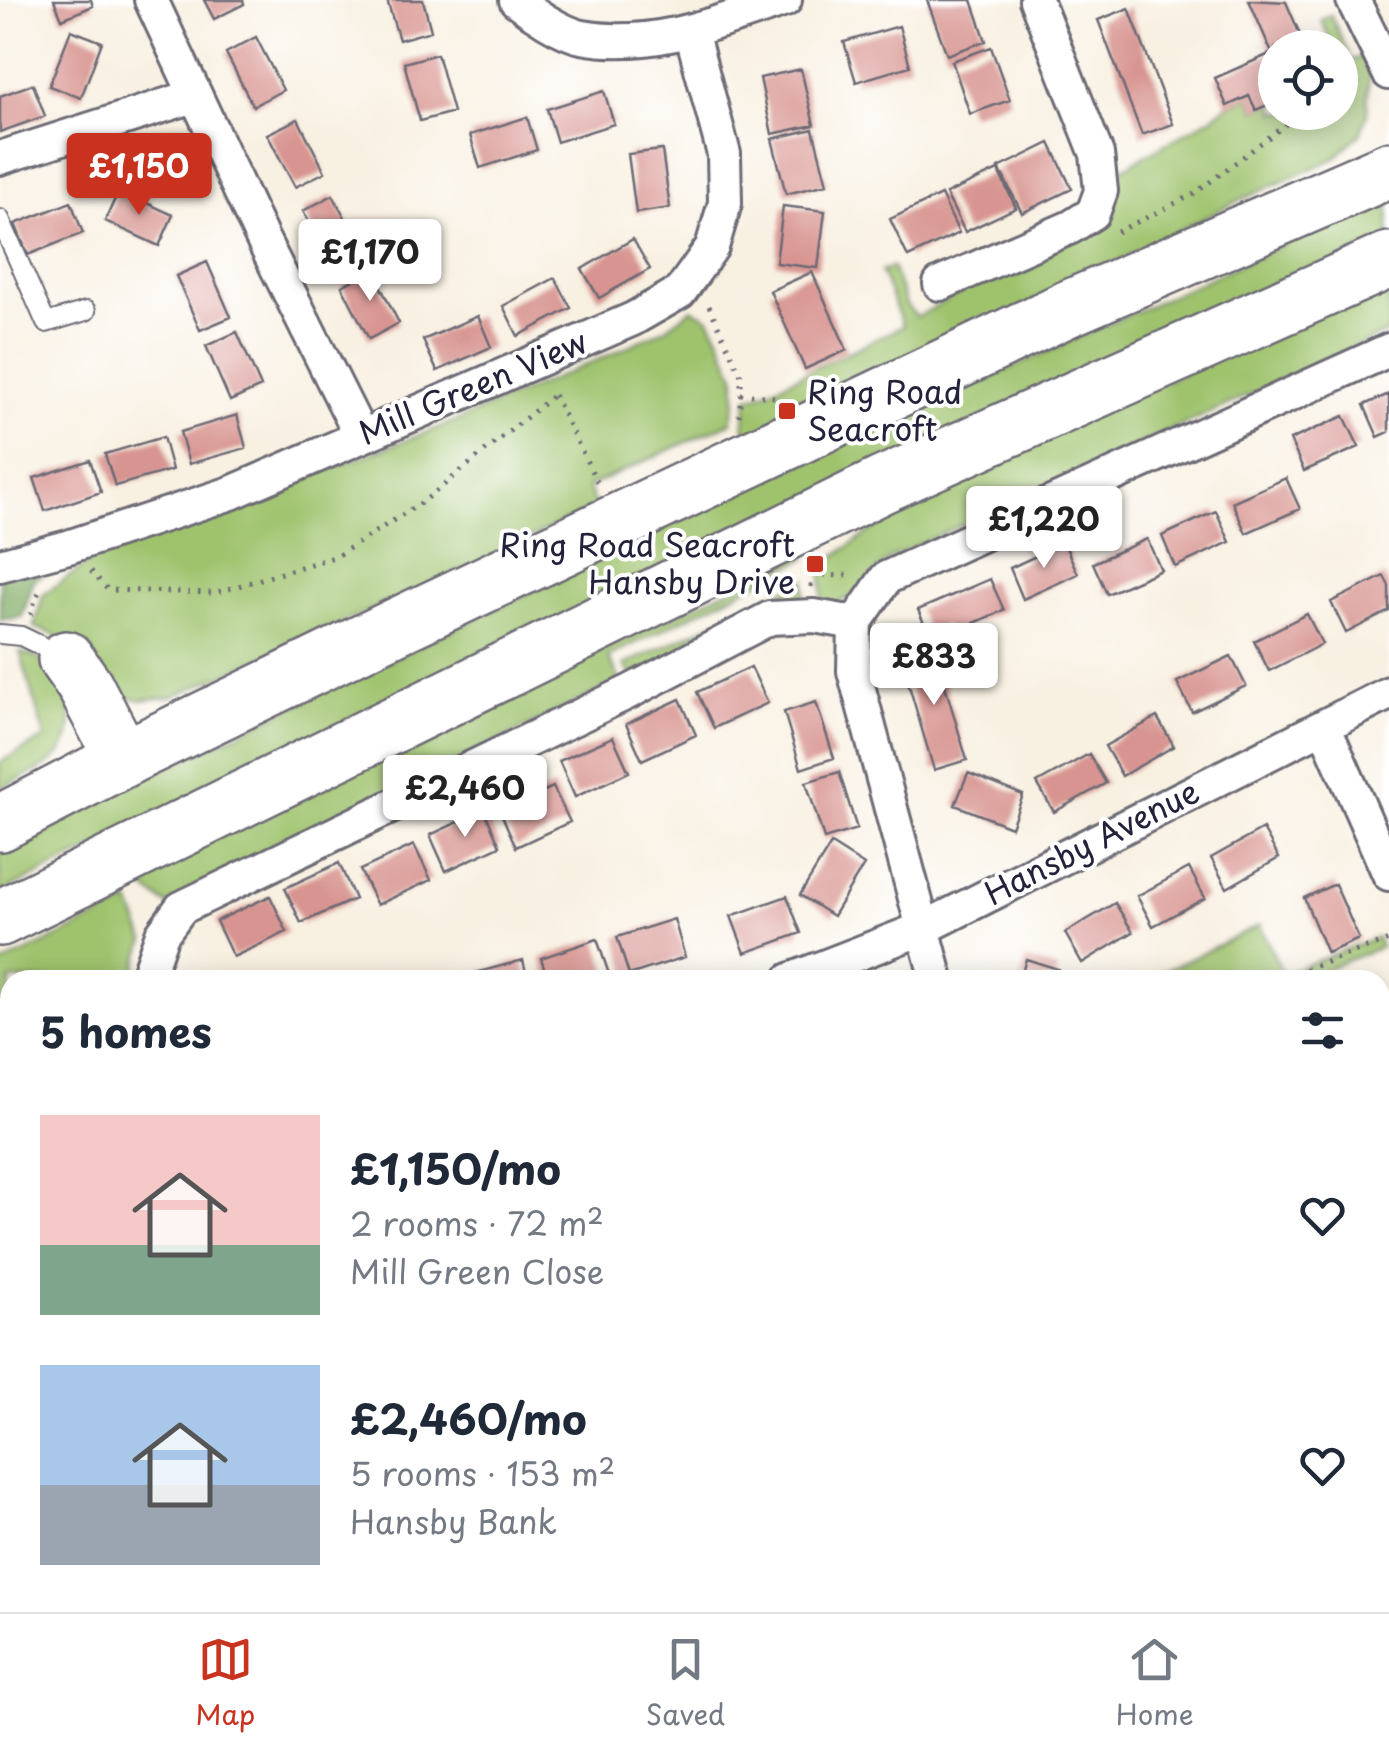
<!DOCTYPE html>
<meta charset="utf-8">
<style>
body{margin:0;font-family:"Playpen Sans",sans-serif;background:#f2f2f3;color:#1f2937;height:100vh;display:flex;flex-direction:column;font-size:38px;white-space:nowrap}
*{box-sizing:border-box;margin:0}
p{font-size:32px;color:#747a83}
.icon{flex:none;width:55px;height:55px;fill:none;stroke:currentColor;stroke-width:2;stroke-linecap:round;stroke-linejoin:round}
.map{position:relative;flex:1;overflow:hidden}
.drawer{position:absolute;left:0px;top:970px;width:1390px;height:642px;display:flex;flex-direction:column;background:#fff;border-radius:30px 30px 0 0;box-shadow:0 5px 25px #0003}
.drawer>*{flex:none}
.controls{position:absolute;left:1258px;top:30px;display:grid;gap:20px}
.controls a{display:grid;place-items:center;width:100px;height:100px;border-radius:50%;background:#fff;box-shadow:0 5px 25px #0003;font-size:50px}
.price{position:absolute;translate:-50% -85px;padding:0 22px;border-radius:10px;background:#fff;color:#222;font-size:32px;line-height:65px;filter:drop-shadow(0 2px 5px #0008)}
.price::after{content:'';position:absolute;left:50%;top:60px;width:30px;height:22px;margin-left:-15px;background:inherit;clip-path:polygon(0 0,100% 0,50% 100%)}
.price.active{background:#c8321e;color:#fff}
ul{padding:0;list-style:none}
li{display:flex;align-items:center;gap:30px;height:250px;padding:0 40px}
li span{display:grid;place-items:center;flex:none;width:280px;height:200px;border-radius:0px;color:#555}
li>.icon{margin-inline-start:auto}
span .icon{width:120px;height:120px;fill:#fffc;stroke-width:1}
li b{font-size:42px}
h2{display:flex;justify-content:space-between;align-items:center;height:120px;padding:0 40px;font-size:42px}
.tab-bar{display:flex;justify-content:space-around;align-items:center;height:140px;border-top:2px solid #e0e1e3;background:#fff;font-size:28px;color:#747a83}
.tab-bar a{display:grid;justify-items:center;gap:5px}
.tab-bar .active{color:#c8321e}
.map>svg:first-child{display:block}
.green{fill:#9fc36d;stroke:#607254;stroke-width:2.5}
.forest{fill:#7fa960;stroke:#50664e;stroke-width:2.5}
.building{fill:#d89490}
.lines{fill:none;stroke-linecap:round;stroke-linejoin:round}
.service-casing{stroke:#6d6a75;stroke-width:22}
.minor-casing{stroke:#6d6a75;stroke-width:38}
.tertiary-casing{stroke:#6d6a75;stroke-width:48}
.trunk-casing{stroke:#6d6a75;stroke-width:60}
.path{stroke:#6d6a75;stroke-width:5;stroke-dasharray:2.5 8;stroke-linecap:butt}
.service{stroke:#fff;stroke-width:18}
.minor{stroke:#fff;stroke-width:32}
.tertiary{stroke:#fff;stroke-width:42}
.trunk{stroke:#fff;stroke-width:55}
.poi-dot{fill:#c8321e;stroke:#fff;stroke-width:4}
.labels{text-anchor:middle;stroke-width:8;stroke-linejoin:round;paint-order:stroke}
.street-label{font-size:32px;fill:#22223b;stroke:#fff}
.poi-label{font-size:32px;fill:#22223b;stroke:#fff;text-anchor:start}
</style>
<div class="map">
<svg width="1389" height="1612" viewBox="0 0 1389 1612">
<rect width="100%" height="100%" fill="#fff"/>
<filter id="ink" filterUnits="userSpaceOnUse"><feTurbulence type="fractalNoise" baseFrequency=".01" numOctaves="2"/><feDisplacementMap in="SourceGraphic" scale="20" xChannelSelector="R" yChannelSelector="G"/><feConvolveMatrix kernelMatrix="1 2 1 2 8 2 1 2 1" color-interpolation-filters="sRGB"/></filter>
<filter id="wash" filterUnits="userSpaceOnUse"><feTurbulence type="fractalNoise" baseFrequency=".0048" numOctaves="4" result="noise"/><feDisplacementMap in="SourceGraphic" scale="40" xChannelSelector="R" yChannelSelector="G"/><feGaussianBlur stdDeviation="2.25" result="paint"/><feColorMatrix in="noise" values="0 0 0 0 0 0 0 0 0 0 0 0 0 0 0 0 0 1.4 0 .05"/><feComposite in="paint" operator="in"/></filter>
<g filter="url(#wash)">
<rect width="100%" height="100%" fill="#f8f0e1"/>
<path class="green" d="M1331 15 1351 61 1364 55 1369 73 1367 114 1361 133 1334 159 1236 202 1090 275 750 435 744 427 748 397 759 395 903 326 881 272 892 267 906 305 917 317 996 273 1109 192 1120 170 1211 118 1227 106 1249 96 1256 110 1275 102V112H1340V48L1333 47 1321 20Z
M1389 197V237L0 893V848L755 484Z
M1389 280V332L908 549C901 553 892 556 887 561 864 581 857 606 822 603V573L832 558 941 483Z
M692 309 708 317 719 336 736 378V399L731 422 588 487 596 507 440 580 172 697 141 700 119 696 57 636 34 627 43 595 89 562 87 550 238 504 461 419 616 352 665 329Z
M800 555 806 558 608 657 620 680 169 906 133 880 0 946V937Z
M805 580 804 604 631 675 624 665Z
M20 652C33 656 46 660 54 671 75 698 80 741 50 763 35 774 16 780 0 789V762L45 738Z
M130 902 145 940 132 980H10V1013L0 1016V965Z
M1260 925 1283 974 1377 937 1381 947 1298 980H1146Z
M10 1188V1537L0 1536V1190Z
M1380 1549H1389V1612H1026L1028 1602H1380Z"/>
<path class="forest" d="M68 560 34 580 22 617 0 620V576Z"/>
<g id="blocks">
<path class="building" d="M54 0H91L93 6 62 19Z
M204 0H243L244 4 214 19Z
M387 0H423L431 31 399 40Z
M927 0H972L986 41 947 55Z
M1249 0 1286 2 1302 39 1311 35 1315 42 1308 45 1309 48H1275V102L1256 110 1249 96 1227 106 1215 78 1272 53Z
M1129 8 1173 124 1142 135 1098 20Z
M899 26 910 66 856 82 844 42Z
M71 30 102 42 81 98 49 86Z
M256 37 283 90 253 106 226 53Z
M991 47 1010 100 970 114 952 61Z
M437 54 453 112 420 121 404 63Z
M801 69 814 125 772 134 760 78Z
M33 84 45 116 0 132V96Z
M604 91 614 124 557 142 547 109Z
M527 117 537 150 480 168 470 135Z
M298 119 325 172 295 187 267 134Z
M813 129 827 184 786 194 772 139Z
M1050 143 1072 189 1022 213 999 168Z
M662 150 670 208 636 213 628 154Z
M998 170 1016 208 965 232 946 194Z
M119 190 173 215 159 246 105 221Z
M333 195 361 248 331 263 303 211Z
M941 195 959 233 908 257 890 219Z
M71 202 83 233 28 255 15 224Z
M783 206 825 211 818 268 776 263Z
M633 239 650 269 599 298 582 269Z
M207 262 231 317 200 330 176 276Z
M372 270 399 323 369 339 342 286Z
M812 272 847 350 805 369 770 291Z
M555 278 571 308 518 336 503 306Z
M478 316 491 347 437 371 423 340Z
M237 332 261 387 230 401 206 346Z
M1389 394V432L1378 437 1364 405Z
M237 415 246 448 189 464 180 432Z
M1344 416 1359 447 1304 471 1290 440Z
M163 437 172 470 115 486 105 454Z
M90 460 101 492 45 511 34 478Z
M1286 478 1300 509 1246 533 1232 502Z
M1216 511 1230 542 1175 567 1162 536Z
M1147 539 1161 570 1107 594 1093 563Z
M1064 543 1078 574 1023 599 1010 568Z
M1384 576 1389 586V611L1346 633 1331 602Z
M990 579 1004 610 949 634 945 625 928 632 918 610Z
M1307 614 1322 644 1269 671 1254 641Z
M933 645 967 760 934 770 900 655Z
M1231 656 1246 686 1192 712 1177 682Z
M751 667 768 703 714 728 697 692Z
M680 699 696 735 642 760 626 724Z
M816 702 834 758 801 769 784 712Z
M1157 717 1174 746 1122 776 1105 746Z
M613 737 629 772 575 797 559 761Z
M1089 754 1106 783 1054 812 1037 783Z
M839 772 857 829 824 839 806 782Z
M968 773 1023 795 1011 827 955 805Z
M553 787 570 822 516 847 500 811Z
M484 810 500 846 446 871 430 835Z
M1263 829 1279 858 1227 888 1211 858Z
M831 844 864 865 833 916 800 895Z
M414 845 431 880 377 905 360 870Z
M339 863 355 899 301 923 285 888Z
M1189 868 1205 898 1153 926 1137 896Z
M1335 884 1359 939 1327 953 1304 898Z
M270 896 287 932 233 957 216 921Z
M787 896 801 933 745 953 731 916Z
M1115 903 1133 932 1082 963 1065 933Z
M674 919 685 957 629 975 617 937Z
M597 939 610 977 599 980H548L541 958Z
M1026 959 1058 969 1055 980H1020Z
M523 960 528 980H466L465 976Z
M1389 1055V1117L1381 1119 1380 1058Z
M788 1602H956L955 1612H786Z"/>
</g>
</g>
<g filter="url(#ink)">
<use href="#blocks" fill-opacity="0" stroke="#6d6a75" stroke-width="2.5"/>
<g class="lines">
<g class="service-casing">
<path id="service" d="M0 219 46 323 86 311
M0 634 21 636 62 656"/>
</g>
<g class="minor-casing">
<path id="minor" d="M151 0 262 238 361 436
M516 0C532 13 562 33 582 37 652 50 720 22 785 0
M1353 0 1389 73
M0 158 194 96
M940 284 1071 227 1093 213 1101 191 1097 154 1036 0
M0 565 68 547 231 493 633 319 680 292 712 247 725 203 724 154 691 31
M1324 726 1389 874
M146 980 162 934 181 908 631 691 770 618 814 616 855 623
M790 980 924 928 1389 693
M937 980 854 671 855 623 886 578 1389 350
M0 1190 10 1188
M1006 1612 1009 1602"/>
</g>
<g class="tertiary-casing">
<path id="tertiary" d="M1380 1517H1389
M0 1578 10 1579
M144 1602 174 1612
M209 1612 269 1602"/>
</g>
<g class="trunk-casing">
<path id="trunk" d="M66 659 85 686 123 759
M0 823 131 755 393 628 1067 309 1389 170
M0 918 882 485 1389 260"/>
</g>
<path class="path" d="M1340 84 1356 72
M1117 232 1194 194 1302 112
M709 306 741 375V394L774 397
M554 395 598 484
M739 416 741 394
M91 571 108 590 215 593 337 556 424 501 554 395
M813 574 841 576 850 574
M811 587 814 564
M31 615 35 600 41 588
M1276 980 1389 940
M5 1034 10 1062
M1380 1218 1389 1213
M1380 1245 1389 1255
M1380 1304 1389 1303"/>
<use href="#service" class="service"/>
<use href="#minor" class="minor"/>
<use href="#tertiary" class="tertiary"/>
<use href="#trunk" class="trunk"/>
</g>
</g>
<g class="poi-dot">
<rect x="777" y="401" width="20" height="20" rx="5"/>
<rect x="805" y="554" width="20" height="20" rx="5"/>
</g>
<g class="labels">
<g class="street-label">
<text transform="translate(473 388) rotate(-23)" y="11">Mill Green View</text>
<text transform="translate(1092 843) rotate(-27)" y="11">Hansby Avenue</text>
</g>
<g class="poi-label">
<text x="807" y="404">Ring Road<tspan x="807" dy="37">Seacroft</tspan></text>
<text x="795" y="557" text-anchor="end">Ring Road Seacroft<tspan x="795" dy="37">Hansby Drive</tspan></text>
</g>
</g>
</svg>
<div class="controls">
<a><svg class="icon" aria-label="locate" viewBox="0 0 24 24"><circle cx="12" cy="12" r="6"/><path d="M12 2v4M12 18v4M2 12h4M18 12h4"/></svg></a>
</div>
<b class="price active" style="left:139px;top:218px">£1,150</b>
<b class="price" style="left:370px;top:304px">£1,170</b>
<b class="price" style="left:1044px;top:571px">£1,220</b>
<b class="price" style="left:934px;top:708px">£833</b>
<b class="price" style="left:465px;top:840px">£2,460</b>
<section class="drawer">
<h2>5 homes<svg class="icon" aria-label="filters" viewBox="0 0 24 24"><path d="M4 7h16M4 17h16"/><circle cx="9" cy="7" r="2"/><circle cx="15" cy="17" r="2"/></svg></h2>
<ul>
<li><span style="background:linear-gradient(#f6c9c9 65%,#7fa58c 0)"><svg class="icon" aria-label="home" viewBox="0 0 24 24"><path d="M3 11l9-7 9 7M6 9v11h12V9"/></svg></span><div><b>£1,150/mo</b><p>2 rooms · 72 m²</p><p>Mill Green Close</p></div><svg class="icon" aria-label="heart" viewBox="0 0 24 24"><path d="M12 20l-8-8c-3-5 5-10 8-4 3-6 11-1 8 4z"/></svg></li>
<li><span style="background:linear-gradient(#a9c7e8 60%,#9aa5b1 0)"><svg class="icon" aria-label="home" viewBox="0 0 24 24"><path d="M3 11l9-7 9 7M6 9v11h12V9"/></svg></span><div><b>£2,460/mo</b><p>5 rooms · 153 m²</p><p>Hansby Bank</p></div><svg class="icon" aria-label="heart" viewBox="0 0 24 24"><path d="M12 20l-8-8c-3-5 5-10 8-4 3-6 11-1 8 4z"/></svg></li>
</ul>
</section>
</div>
<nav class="tab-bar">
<a class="active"><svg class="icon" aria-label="map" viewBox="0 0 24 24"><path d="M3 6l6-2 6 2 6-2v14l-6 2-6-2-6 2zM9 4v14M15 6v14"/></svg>Map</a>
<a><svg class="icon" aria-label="saved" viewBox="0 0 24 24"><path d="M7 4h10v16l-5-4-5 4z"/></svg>Saved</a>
<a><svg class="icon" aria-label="home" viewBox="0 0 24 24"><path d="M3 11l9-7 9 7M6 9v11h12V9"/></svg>Home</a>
</nav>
